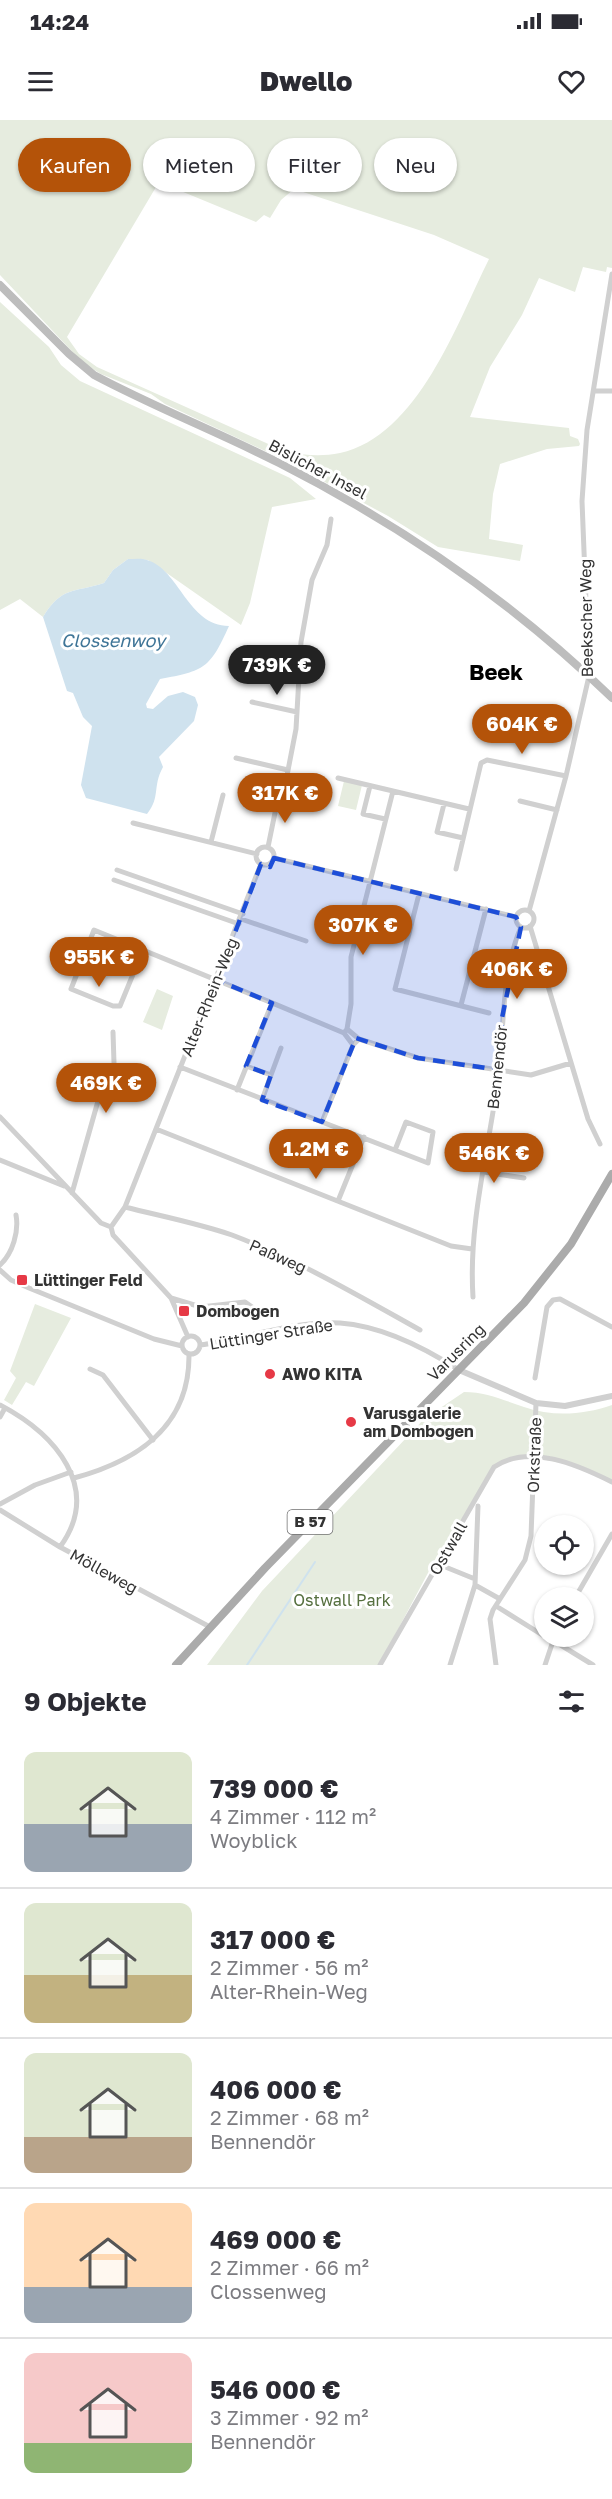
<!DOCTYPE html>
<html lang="de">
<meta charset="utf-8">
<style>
body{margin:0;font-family:"Golos Text",sans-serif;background:#f2f2f3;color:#2b2b33;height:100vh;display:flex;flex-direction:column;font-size:22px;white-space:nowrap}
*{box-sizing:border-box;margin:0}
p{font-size:20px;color:#7c7c81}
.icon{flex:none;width:33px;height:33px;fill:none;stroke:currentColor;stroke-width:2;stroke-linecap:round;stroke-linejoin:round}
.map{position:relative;height:1545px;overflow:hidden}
.details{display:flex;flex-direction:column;background:#fff;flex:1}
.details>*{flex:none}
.top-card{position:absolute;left:18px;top:18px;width:576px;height:54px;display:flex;gap:12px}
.controls{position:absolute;left:534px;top:1395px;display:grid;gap:12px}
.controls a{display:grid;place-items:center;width:60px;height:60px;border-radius:50%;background:#fff;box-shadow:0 2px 4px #0004;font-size:30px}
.price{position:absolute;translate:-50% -51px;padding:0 14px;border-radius:21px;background:#b45309;color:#fff;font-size:20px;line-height:39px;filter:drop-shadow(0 2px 3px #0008)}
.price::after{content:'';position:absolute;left:50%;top:36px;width:18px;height:14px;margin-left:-9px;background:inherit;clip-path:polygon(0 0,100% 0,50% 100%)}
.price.selected{background:#222;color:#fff}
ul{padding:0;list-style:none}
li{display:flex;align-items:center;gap:18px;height:150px;padding:0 24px}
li+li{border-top:2px solid #e1e1e2}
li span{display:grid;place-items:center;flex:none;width:168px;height:120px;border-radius:12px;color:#555}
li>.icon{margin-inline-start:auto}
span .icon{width:72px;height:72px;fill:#fffc;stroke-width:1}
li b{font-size:26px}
h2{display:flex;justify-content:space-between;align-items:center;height:72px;padding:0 24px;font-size:26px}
.pill{padding:0 21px;border-radius:27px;background:#fff;box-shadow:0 2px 4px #0004;font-size:21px;line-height:54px}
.pill.selected{background:#b45309;color:#fff}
.status{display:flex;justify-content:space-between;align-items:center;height:42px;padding:0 30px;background:#fff;direction:ltr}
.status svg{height:16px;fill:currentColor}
header{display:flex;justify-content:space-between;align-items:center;height:78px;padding:0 24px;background:#fff;font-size:27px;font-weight:800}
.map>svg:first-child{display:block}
.green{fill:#e6ecdf;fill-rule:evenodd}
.water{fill:#cfe2ee}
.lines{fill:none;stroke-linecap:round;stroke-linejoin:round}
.stream{stroke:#cfe2ee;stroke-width:2}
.minor{stroke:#d0d0d0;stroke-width:5}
.tertiary{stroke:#d0d0d0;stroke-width:6}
.secondary{stroke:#bdbdbd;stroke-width:8}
.primary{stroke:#ababab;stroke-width:8}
.marked{fill:#1d4ed8;fill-opacity:0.2;stroke:#1d4ed8;stroke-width:4.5;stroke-dasharray:12 8;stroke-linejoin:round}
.poi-dot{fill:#e63946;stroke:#fff;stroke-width:2}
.labels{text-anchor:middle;stroke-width:6;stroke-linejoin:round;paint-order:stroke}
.shield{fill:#fff;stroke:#707070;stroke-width:1.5}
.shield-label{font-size:15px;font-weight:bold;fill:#333}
.street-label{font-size:16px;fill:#333;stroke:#fff}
.poi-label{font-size:16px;font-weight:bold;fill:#333;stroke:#fff;text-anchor:start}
.park-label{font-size:16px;fill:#56703f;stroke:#fff}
.water-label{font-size:18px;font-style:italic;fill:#3f7597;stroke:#fff}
.district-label{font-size:22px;font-weight:bold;fill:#000;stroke:#fff}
</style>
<div class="status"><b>14:24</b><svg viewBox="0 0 49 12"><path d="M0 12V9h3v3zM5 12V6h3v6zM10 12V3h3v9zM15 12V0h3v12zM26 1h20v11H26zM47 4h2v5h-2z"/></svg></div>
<header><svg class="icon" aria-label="menu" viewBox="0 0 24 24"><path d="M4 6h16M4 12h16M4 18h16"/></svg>Dwello<svg class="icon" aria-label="heart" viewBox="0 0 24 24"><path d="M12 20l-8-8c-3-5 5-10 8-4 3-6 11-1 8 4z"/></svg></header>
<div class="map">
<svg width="612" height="1545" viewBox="0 0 612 1545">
<rect width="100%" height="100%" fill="#fff"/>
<path class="green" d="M0 0H612V148L607 147 606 152 583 147 575 172 539 158 522 195 490 247 470 297 569 308 570 316 578 319 580 324 579 326 547 329 500 344 493 374 489 419 523 425 520 441 438 427 388 396 280 338 165 284 151 274 101 254 83 243 0 155ZM159 62 256 102 264 95 270 98 281 80 294 69 434 115 489 139C457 203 418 316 340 333 321 337 304 335 286 332L97 247 79 234 67 217Z
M0 182 49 227 61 245 80 261 290 358 316 379 272 387 250 483 241 505 148 440 128 439 113 450 104 463C73 473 62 466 43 497L20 479 0 490Z
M344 661 362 665 356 690 338 686Z
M157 869 173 876 162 910 143 902Z
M35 1184 71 1198 34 1266 26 1262 12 1285 4 1280 16 1258 10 1251Z
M464 1272C486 1272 503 1280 524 1287 553 1297 583 1295 612 1285V1362L571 1345 522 1335 494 1347 464 1400 437 1436 379 1545H207L262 1471 424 1299Z"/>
<path class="water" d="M128 439C134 439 142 438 147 440 179 449 188 506 229 506 210 548 205 551 160 559L146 584 147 588 153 589 168 576 183 572 195 577 198 585 194 601 159 637 163 647C152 667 161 676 147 694L86 678 81 665 92 606 83 597 73 573 67 571 43 497C62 466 73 473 104 463L113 450Z"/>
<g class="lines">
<path class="stream" d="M247 1545 315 1442"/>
<path class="minor" d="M594 271H612
M252 582 297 592
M236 638 288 650
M338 658 469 689
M370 666 363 694 385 699
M520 681 557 690
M444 684 437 712 463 718
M133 703 257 734
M211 722 223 675
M268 727 277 683 284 671 296 609 301 522 312 460 327 425 331 399
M256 736a9 9 0 1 1 18 0a9 9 0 1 1-18 0Z
M274 738 516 797
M456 749 481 643 487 640 566 656
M117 750 243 794
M114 760 239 804
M419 774 395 869 489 893
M516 799a9 9 0 1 1 18 0a9 9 0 1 1-18 0Z
M529 791 566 656 589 556 582 381 587 310 612 154
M241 799 306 821
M530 806 588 999 600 1024
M143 830 120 886H113L71 869 94 810C178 844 261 878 344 913
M461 885 486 789
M347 909 351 884V837L393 671
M359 919 353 925 344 913 347 909 359 919 418 938 499 950 531 955 571 943
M246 946 271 955 262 980
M180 947 428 1043 433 1012 406 1002 395 1030
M271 955 281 928
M237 970 272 883
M0 997 101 1103 111 1107
M322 1002 353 925
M156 1009 451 1126 472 1129
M489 1017 523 1022
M0 1040 64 1066
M484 1052 524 1058
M72 1073 98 981 114 943 113 912
M338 1081 364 1017
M125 1087C160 1096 197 1103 232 1115 298 1140 359 1176 420 1210
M111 1107 125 1087 261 744
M111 1107 113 1115 171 1178 188 1217
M0 1145C13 1133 19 1111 16 1095
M0 1150 11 1160 29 1168 154 1219 182 1226
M473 1177C468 1101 490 1026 499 951 504 904 502 851 521 807
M171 1178 201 1187 245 1182 255 1189
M182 1225a9 9 0 1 1 18 0a9 9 0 1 1-18 0Z
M200 1225C244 1219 296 1200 340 1203 381 1206 425 1228 459 1250
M90 1249 103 1255 153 1320
M535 1258 547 1187 553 1180 560 1179 612 1207
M0 1285C55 1314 103 1368 60 1427
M0 1297 5 1288
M74 1358C137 1341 190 1307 189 1234
M0 1384 35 1365 71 1352
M0 1390 60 1427 210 1507
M438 1444 475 1459
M475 1465 500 1479
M575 1478 612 1414
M496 1486 544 1516
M546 1516 593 1545
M380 1545 494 1347C529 1323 578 1345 612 1362
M450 1545 475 1465 478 1386
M496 1545 490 1499 493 1490 525 1440 531 1416 536 1283
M545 1545 553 1521"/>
<path class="tertiary" d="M459 1250 536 1283 565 1286 612 1276"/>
<path class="secondary" d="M0 165 69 234 94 255C154 287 218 312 279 343 401 405 513 482 612 578"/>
<path class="primary" d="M176 1545 265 1448 524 1183 571 1124 612 1054"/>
</g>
<path class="marked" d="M274 738 516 797 521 807 502 898 499 950 418 938 356 918 322 1002 262 980 271 955 246 946 272 883 217 860 261 744 270 747Z"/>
<g class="poi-dot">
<rect x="16" y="1154" width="12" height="12" rx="3"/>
<rect x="178" y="1185" width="12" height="12" rx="3"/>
<circle cx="270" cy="1254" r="6"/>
<circle cx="351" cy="1302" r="6"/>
</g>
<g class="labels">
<rect class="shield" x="287.5" y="1390" width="45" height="24" rx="4.5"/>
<g class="shield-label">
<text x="310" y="1407">B 57</text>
</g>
<g class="street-label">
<text transform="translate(318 349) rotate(28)" y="6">Bislicher Insel</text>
<text transform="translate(586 498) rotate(-91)" y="6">Beekscher Weg</text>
<text transform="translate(209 877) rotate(-68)" y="6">Alter-Rhein-Weg</text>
<text transform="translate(497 947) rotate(-84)" y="6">Bennendör</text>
<text transform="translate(278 1136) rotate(24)" y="6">Paßweg</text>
<text transform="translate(271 1214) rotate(-9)" y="6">Lüttinger Straße</text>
<text transform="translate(456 1232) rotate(-45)" y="6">Varusring</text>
<text transform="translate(534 1335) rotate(-88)" y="6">Orkstraße</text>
<text transform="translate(448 1428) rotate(-60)" y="6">Ostwall</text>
<text transform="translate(104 1451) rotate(29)" y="6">Mölleweg</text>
</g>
<g class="poi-label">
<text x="34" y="1166">Lüttinger Feld</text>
<text x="196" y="1197">Dombogen</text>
<text x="282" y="1260">AWO KITA</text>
<text x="363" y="1299">Varusgalerie<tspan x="363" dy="18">am Dombogen</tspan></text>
</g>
<g class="park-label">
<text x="342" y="1486">Ostwall Park</text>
</g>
<g class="water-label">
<text x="113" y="527">Clossenwoy</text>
</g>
<g class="district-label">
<text x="496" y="560">Beek</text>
</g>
</g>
</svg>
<div class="controls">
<a><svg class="icon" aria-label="locate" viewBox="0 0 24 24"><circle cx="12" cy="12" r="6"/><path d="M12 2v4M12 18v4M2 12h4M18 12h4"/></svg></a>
<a><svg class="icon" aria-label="layers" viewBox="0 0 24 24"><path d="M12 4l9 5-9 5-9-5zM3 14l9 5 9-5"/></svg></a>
</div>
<b class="price selected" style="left:277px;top:576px">739K €</b>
<b class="price" style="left:522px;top:635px">604K €</b>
<b class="price" style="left:285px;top:704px">317K €</b>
<b class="price" style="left:363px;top:836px">307K €</b>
<b class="price" style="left:99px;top:868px">955K €</b>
<b class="price" style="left:517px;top:880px">406K €</b>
<b class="price" style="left:106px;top:994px">469K €</b>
<b class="price" style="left:316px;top:1060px">1.2M €</b>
<b class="price" style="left:494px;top:1064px">546K €</b>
<div class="top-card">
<a class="pill selected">Kaufen</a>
<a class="pill">Mieten</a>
<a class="pill">Filter</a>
<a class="pill">Neu</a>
</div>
</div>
<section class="details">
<h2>9 Objekte<svg class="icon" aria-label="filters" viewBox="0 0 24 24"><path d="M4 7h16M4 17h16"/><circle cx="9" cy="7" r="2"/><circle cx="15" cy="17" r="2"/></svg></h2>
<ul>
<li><span style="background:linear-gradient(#dfe7d0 60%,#9aa5b1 0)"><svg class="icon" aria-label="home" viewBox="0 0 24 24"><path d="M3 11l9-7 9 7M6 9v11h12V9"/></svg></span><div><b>739 000 €</b><p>4 Zimmer · 112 m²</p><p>Woyblick</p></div></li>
<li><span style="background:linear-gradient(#dfe7d0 60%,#c2b280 0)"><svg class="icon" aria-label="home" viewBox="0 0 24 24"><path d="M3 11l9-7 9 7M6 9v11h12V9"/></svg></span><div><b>317 000 €</b><p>2 Zimmer · 56 m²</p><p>Alter-Rhein-Weg</p></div></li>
<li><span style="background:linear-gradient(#dfe7d0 70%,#b9a48a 0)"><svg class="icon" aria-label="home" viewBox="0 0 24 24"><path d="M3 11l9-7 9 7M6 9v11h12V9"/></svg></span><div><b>406 000 €</b><p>2 Zimmer · 68 m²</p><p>Bennendör</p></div></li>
<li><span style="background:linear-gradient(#ffd9b3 70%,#9aa5b1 0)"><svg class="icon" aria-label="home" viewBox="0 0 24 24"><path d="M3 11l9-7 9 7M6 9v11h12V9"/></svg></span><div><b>469 000 €</b><p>2 Zimmer · 66 m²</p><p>Clossenweg</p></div></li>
<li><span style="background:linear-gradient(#f6c9c9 75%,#8fb573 0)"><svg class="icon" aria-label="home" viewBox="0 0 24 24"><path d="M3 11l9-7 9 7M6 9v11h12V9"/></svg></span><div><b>546 000 €</b><p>3 Zimmer · 92 m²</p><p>Bennendör</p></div></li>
</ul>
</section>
